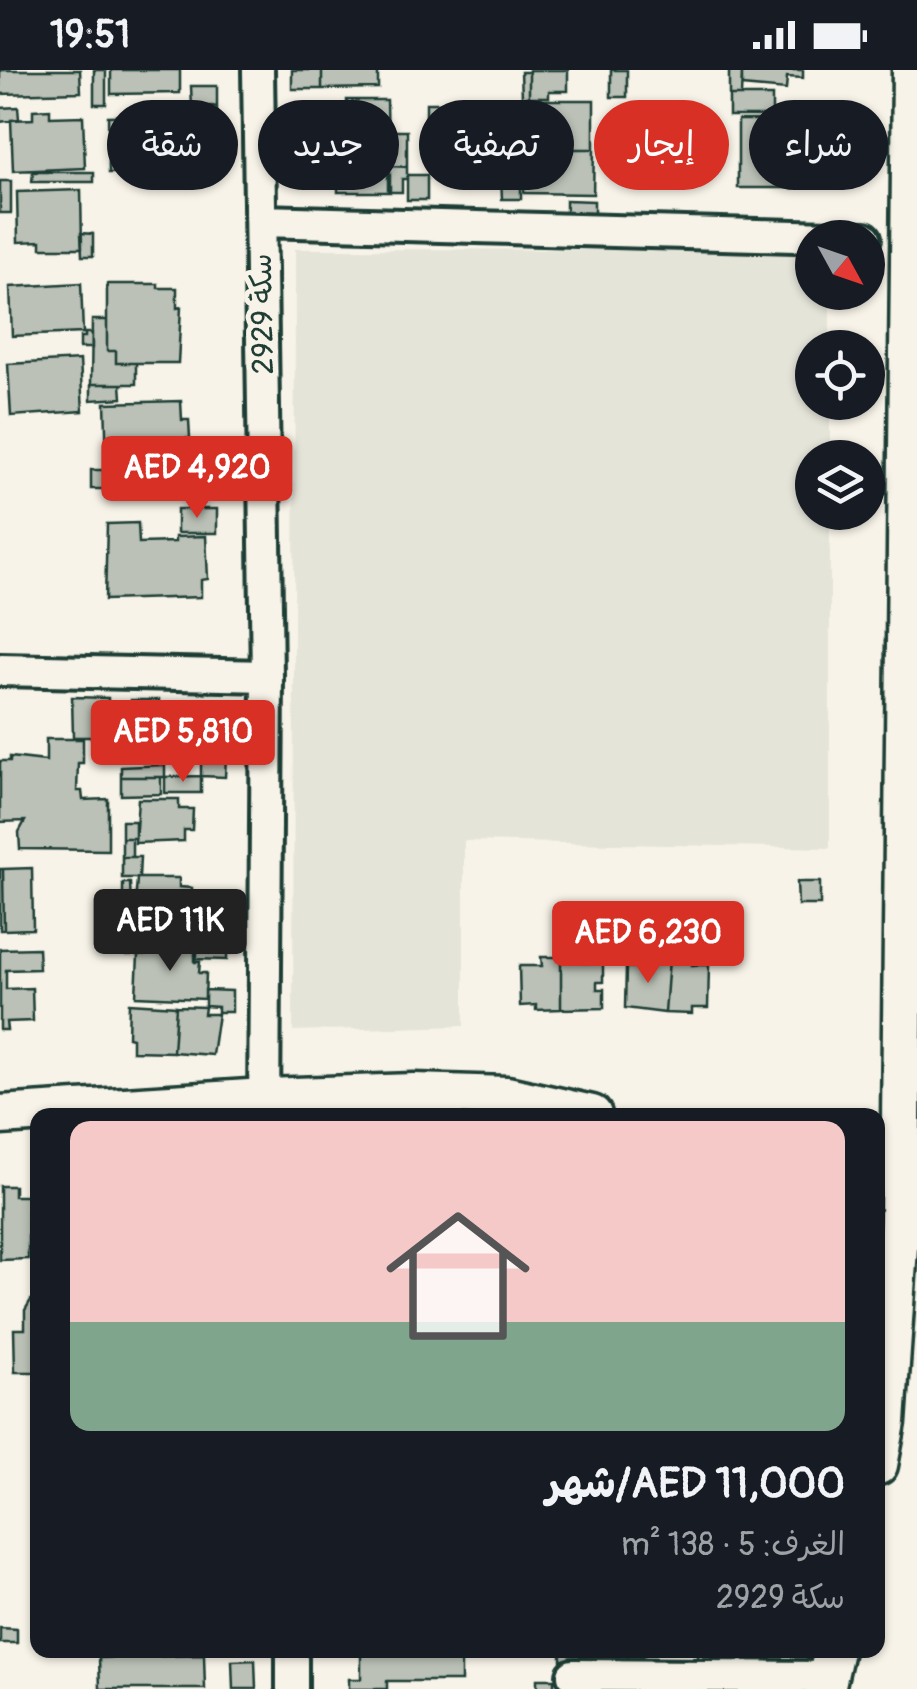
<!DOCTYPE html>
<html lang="ar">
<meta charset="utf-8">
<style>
body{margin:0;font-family:Pangolin,"Playpen Sans Arabic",sans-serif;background:#242831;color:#f1f3f6;direction:rtl;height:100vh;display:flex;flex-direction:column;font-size:38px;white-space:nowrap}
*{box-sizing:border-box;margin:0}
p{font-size:32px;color:#9ea1a6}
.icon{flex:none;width:55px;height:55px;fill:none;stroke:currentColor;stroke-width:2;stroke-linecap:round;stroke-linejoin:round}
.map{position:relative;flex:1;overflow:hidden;direction:ltr}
.drawer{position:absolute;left:30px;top:1038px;width:855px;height:550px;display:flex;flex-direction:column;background:#171b24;border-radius:20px;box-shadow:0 2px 8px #0004;direction:rtl}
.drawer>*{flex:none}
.guide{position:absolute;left:30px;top:30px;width:858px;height:90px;direction:rtl;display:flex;gap:20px}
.needle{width:65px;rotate:130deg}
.controls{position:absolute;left:795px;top:150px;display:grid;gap:20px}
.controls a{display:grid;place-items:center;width:90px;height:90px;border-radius:50%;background:#171b24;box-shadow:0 2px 8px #0004;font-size:50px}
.price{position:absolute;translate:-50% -85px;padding:0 22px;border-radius:10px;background:#d93025;color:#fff;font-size:32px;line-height:65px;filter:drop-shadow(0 2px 5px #0008)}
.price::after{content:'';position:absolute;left:50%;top:60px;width:30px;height:22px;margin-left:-15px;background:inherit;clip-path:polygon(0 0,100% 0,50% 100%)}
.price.selected{background:#222;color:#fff}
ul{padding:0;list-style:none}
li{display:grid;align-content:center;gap:20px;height:530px;padding:0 40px}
li span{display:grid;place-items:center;height:310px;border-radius:20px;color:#555}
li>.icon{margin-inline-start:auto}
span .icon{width:180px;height:180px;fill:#fffc;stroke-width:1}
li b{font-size:42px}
.pill{padding:0 35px;border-radius:45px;background:#171b24;box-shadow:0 2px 8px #0004;font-size:35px;line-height:90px}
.pill.selected{background:#d93025;color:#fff}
.status{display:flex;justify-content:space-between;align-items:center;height:70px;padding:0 50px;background:#171b24;direction:ltr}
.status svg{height:28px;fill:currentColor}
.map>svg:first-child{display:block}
.built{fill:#e5e4d9}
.building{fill:#bbc1b6;stroke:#1f3d34;stroke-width:2.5}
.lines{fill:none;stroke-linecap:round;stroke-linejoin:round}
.minor-casing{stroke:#1f3d34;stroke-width:38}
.tertiary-casing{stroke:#1f3d34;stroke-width:45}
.minor{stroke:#f7f3e8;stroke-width:30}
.tertiary{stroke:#f7f3e8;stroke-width:38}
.labels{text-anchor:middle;stroke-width:10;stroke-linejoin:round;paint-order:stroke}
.street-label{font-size:30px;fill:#1f3d34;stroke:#f7f3e8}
</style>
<div class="status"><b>19:51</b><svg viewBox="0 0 49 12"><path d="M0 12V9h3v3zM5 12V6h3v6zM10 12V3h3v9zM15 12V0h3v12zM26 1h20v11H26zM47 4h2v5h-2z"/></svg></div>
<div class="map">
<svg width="917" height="1619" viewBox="0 0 917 1619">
<rect width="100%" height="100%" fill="#f7f3e8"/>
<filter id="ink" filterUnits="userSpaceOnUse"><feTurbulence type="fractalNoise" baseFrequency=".01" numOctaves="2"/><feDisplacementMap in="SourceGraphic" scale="20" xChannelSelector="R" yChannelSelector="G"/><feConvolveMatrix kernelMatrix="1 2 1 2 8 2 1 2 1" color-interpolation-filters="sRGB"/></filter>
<g filter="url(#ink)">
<path class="built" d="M295 179 812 180V222L830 223V277L812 278V332L830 333V387L812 388V442L830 443V778L464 771V956L293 961Z"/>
<path class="building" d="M0 0H80L81 22 0 24Z
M94 0H106V34H94Z
M111 0H180V23L111 24Z
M292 0H322V19H292Z
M322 0H378V18L322 19Z
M529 0H568V21H549V27H529Z
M611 0H627V27H611Z
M742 0H803V8L787 7 786 20 742 16Z
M729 1 742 2 741 26H729Z
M521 2H529V27H522Z
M191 16H217V37H192Z
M729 26H772V46H729Z
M347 30H387L388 81H329V41H347Z
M526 30H594V79H541L540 73H525Z
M426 33H460L461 94H441V88H426Z
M460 33H511V88H496V94H461Z
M212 36 217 37V57H185V37Z
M18 37 19 49 0 52V38Z
M50 39V47L83 46 85 98 13 101 11 50 33 49V40Z
M157 45V57H168L169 75H176V102L109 103 108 46Z
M738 50H795L800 98 793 97V118H738Z
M390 61H407V97L390 96Z
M321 66 322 86 293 87 292 67Z
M541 79H594L593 124 524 123 525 88 540 87Z
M329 81H388V122H338V112H330V108H326V89H330Z
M390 96 407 97V109H402V122H390Z
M33 102H94V112H32Z
M521 104V129H502L501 106Z
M407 105H427V130H407Z
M0 111H11V143H0Z
M81 120 82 178H41V171L18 172 17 122Z
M566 130 594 131V147L566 146Z
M81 163 93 164V186H82Z
M81 213 83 263 12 266 10 217Z
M107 214H158V218H177V238L181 237 178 293H116V281H107Z
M92 250H107V281H116V293H136V314H91Z
M85 263H92V278H80V267H85Z
M80 290 83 341 11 346 8 294Z
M91 314H121L122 328 91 330Z
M181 331 182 350H189L190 368 182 369V388L107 390 105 333Z
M152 396H167L169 420 151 419Z
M167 396H188V419L169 420Z
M91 400H123L122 419H91Z
M123 400 148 401V419H122Z
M177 439H217V463H177Z
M138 453 139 473 175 472V467L206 466 208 509 201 510V527L105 530 107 454Z
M72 627 108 628V667H73Z
M131 630H159V639L184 637V644H193V654H198V674L194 673V688L131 689Z
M46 669H83V693H78L77 721H82L83 730 108 729V780L20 779 19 762 25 751 0 752V691H10V687L46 691Z
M201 686 226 687 225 707 201 706Z
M165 695V707H121V697Z
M201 706V723H165V707Z
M121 707H161V724L121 725Z
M138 729H179V739H193L192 760H184V771L135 773Z
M122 751H135V768H122Z
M122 768H132V787H122Z
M122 787H140L139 808H122Z
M32 798 33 859 4 860 3 799Z
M0 799H3L4 860H0Z
M137 808H179V817L192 818V839H183V850L134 852Z
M797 812H820V835H798Z
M123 813H130L131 836H123Z
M123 870H135V885H124Z
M197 870H231V883L227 882V890L197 889Z
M145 876 195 879V892H200L199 903H206L205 929 136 926 138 885H145Z
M38 878 39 899 6 900V919L32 918 33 951 6 952 7 960H0V879Z
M583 886V893H603V912H597V919H604V938L561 939V887Z
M541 887H561V939L536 940V935L520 936 519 896H542Z
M646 888 669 889 665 943 625 938 626 897 646 898Z
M669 889 692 890V895H709L708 938H692V944L665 943Z
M205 920 232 921V942H218V937L205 936Z
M129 933 176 936 173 982 132 981V968L128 967Z
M176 936 205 937 204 944H218L212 985 173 982Z
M0 1116H14V1126H28V1189L0 1190Z
M31 1230H38V1302H15L14 1259H25V1240Z
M0 1558 17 1559V1573H0Z
M99 1580H123V1587L99 1588Z
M361 1580H461V1611H387V1619H349V1609H361Z
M561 1580H598V1583H584L585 1594 570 1593V1590H561Z
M598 1580H644V1585H628V1590H616V1584L598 1583Z
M698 1580H735H722V1590H698Z
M204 1585 205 1619H100L99 1588Z
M255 1590 256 1619H233L232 1591Z
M537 1609H554V1619H537Z"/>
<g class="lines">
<g class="minor-casing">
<path id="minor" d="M258 0 267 606 264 1045
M261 151 865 168
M0 600 267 606
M292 1580V1619
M573 1605 827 1607"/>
</g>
<g class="tertiary-casing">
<path id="tertiary" d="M0 1045 265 1028 414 1023 507 1026 592 1045
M878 1395 886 1352 900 1148 912 0
M825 1619 834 1580"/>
</g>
<use href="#minor" class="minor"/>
<use href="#tertiary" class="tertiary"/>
</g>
</g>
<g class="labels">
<g class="street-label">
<text transform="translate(262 244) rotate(-91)" y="10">سكة 2929</text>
</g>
</g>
</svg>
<div class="controls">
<a><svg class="needle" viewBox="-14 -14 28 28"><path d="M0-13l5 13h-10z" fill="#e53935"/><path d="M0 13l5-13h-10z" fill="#9ea1a6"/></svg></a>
<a><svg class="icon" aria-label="locate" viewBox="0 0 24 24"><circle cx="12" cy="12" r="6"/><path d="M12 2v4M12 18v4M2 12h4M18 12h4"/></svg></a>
<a><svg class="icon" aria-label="layers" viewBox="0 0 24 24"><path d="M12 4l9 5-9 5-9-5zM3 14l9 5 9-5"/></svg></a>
</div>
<b class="price" style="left:197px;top:451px">AED 4,920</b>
<b class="price" style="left:183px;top:715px">AED 5,810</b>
<b class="price selected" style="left:170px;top:904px">AED 11K</b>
<b class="price" style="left:648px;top:916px">AED 6,230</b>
<div class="guide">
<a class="pill">شراء</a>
<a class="pill selected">إيجار</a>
<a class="pill">تصفية</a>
<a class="pill">جديد</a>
<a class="pill">شقة</a>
</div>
<section class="drawer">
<ul>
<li><span style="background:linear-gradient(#f6c9c9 65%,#7fa58c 0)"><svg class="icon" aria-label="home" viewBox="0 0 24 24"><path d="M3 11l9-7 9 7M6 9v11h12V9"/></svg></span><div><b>AED 11,000/شهر</b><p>الغرف: 5 · 138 m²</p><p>سكة 2929</p></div></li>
</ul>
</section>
</div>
